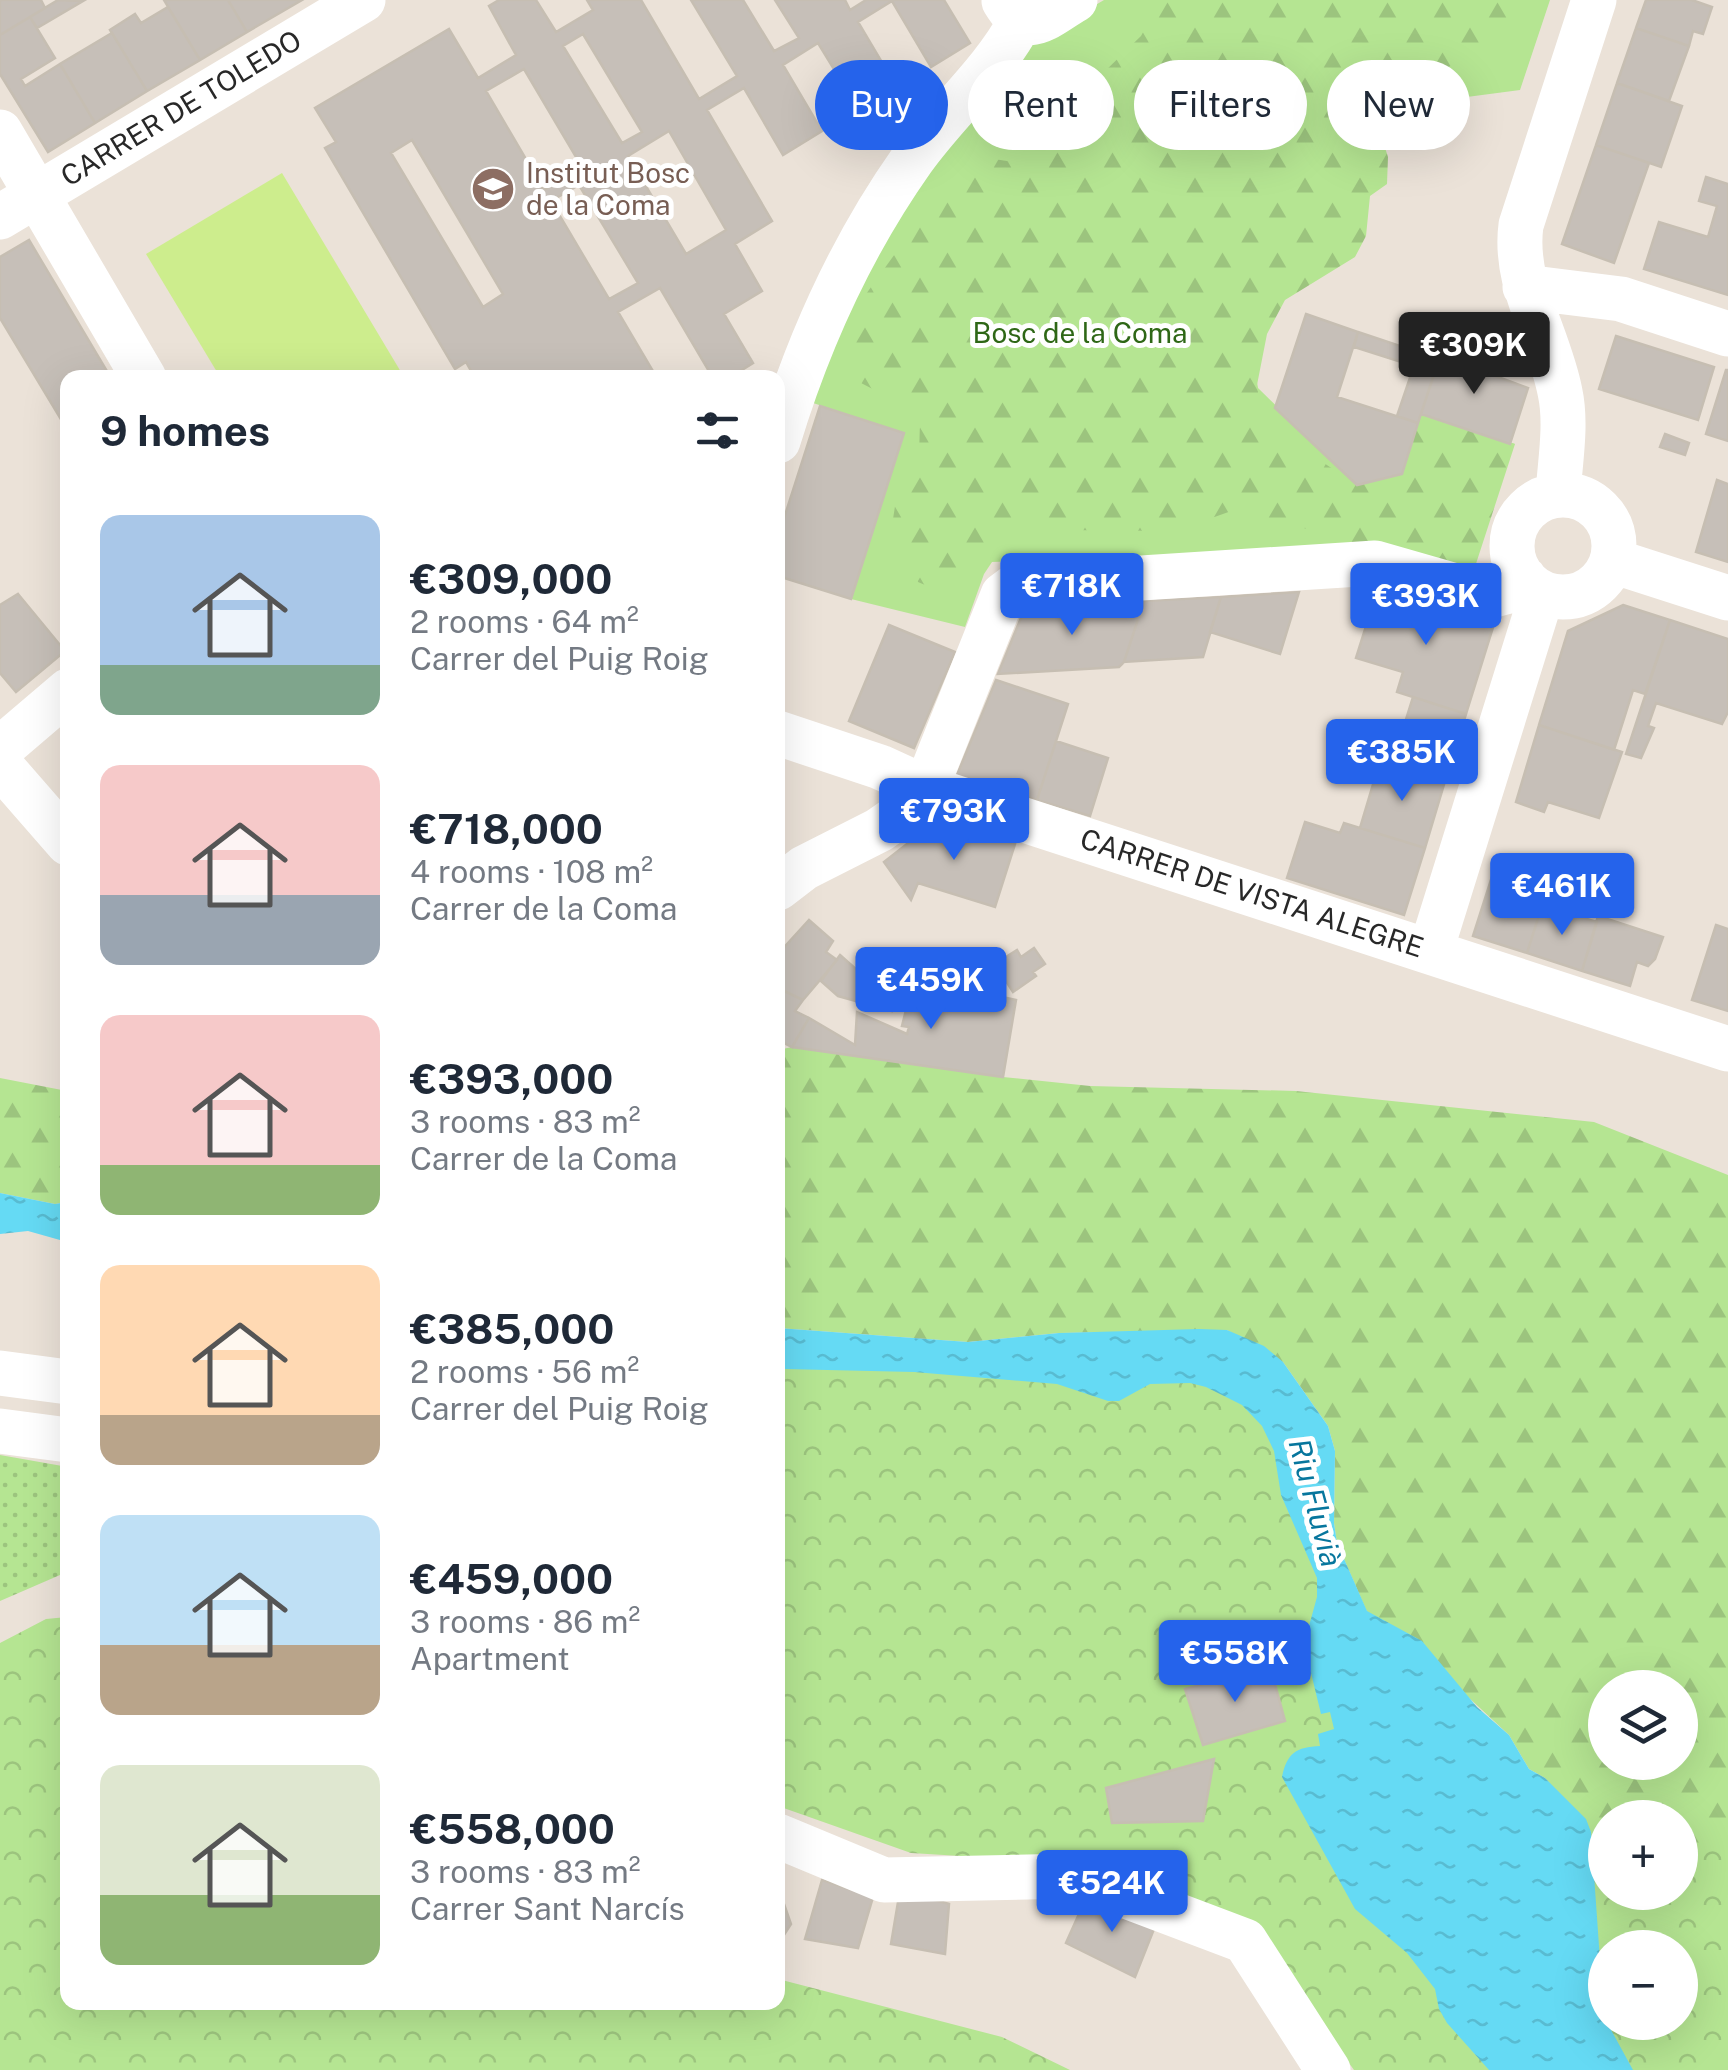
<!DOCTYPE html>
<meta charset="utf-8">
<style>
body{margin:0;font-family:"Public Sans",sans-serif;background:#f6f6f7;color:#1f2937;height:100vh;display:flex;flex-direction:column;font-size:38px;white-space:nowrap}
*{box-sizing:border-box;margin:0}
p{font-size:32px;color:#747a83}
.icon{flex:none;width:55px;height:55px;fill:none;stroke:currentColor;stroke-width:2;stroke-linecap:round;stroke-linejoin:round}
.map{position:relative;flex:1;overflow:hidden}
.drawer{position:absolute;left:60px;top:370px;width:725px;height:1640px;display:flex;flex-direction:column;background:#fff;border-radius:20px;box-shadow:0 10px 40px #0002}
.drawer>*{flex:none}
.hud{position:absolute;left:815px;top:60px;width:762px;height:90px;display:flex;gap:20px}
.controls{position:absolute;left:1588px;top:1670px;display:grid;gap:20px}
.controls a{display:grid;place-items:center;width:110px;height:110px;border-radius:50%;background:#fff;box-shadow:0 10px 40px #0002;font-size:50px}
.price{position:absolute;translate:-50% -85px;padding:0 22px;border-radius:10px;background:#2563eb;color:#fff;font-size:32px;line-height:65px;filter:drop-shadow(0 2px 5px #0008)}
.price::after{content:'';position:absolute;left:50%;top:60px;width:30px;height:22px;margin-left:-15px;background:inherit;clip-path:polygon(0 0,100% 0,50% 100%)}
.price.current{background:#222;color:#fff}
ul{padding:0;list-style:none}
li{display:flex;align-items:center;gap:30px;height:250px;padding:0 40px}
li span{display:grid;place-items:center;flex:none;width:280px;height:200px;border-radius:20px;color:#555}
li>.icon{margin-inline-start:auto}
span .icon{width:120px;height:120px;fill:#fffc;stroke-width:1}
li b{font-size:42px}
h2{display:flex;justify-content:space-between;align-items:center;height:120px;padding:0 40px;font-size:42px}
.pill{padding:0 35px;border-radius:45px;background:#fff;box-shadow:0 10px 40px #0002;font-size:35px;line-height:90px}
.pill.current{background:#2563eb;color:#fff}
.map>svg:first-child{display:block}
.grass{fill:#b5e592}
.forest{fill:url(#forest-firs);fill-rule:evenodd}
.park{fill:url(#park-crowns);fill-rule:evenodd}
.garden{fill:url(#garden-dots)}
.pitch{fill:#cded8d}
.water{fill:url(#water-ripples)}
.building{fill:#c6bfb8;stroke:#c6beb2;stroke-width:2.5;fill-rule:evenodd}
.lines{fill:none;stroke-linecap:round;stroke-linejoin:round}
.minor{stroke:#fff;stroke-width:45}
.labels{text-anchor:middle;stroke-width:10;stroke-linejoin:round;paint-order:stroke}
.street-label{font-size:28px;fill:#282828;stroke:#fff}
.education-label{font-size:28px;fill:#785e54;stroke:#fff;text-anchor:start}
.park-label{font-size:28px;fill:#2e6716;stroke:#fff}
.water-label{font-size:30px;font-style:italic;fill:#07769d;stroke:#fff}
</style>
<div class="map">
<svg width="1728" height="2070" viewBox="0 0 1728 2070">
<defs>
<pattern id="forest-firs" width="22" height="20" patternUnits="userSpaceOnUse" patternTransform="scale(2.5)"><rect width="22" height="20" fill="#b5e592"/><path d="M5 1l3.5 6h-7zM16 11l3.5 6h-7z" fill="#9cc47e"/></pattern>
<pattern id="park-crowns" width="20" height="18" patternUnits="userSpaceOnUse" patternTransform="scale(2.5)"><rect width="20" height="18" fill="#b5e592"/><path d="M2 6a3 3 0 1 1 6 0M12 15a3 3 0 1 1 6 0" fill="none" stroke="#9cc47e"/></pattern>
<pattern id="garden-dots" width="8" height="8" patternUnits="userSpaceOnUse" patternTransform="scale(2.5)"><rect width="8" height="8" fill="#b5e592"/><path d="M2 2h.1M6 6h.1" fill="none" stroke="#9cc47e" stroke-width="1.8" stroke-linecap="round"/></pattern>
<pattern id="water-ripples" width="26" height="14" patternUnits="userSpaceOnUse" patternTransform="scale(2.5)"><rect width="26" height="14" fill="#65daf4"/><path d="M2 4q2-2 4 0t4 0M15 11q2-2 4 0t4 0" fill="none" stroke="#58bbd1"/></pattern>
</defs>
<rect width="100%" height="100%" fill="#ebe2d8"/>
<path class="grass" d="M1104 0H1550L1520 90 1300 119 1243 307 1258 388 1357 485 1402 473 1421 414 1515 444 1353 548 992 562 984 574 965 627 851 599 904 433 801 399 902 192 1024 47Z"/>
<path class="forest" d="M1526 0 1502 49 1390 86 1378 126 1388 157 1387 184 1370 196 1366 236 1355 257 1285 300 1267 334 1257 385 1262 422 1357 485 1402 473 1421 414 1515 444 1472 576 1237 509 1175 531 1058 530 1037 522 1005 530 956 598 918 582 893 519 896 500 919 456 920 421 900 403 861 383 845 361 844 338 861 301 946 183 975 156 1013 162 1037 144 1036 116 1100 76 1141 36 1160 1Z
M792 1047 1003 1077 1090 1086 1296 1091 1594 1122 1728 1175V2070L1680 2022V1948H1605L1598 1941 1591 1832 1545 1778 1529 1769 1509 1735 1396 1630 1367 1612 1337 1543 1334 1523 1335 1451 1328 1426 1283 1362 1227 1330 1059 1333 968 1342 778 1328V1050ZM1605 1688H1680V1762H1605ZM1605 1818H1680V1892H1605Z
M0 1078 67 1091V1202L55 1204 0 1193Z"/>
<path class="park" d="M778 1346 1221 1365 1270 1391 1457 1834 1605 1841V1892H1680V1845L1728 1847V2070H1354L1268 1949 1105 1865 911 1853 778 1806ZM1605 1948H1680V2022H1605Z
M67 1617 68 2002H778V1979L1002 2037 1070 2070H0V1643L46 1619Z"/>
<path class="garden" d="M0 1455 68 1467 67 1572 0 1601Z"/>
<path class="pitch" d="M282 173 404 377H220L146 254Z"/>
<path class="water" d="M0 1193 55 1204 67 1202V1242L28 1231 0 1234Z
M778 1328 968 1342 1059 1333 1199 1329 1227 1330 1264 1346 1283 1362 1328 1426 1335 1451 1334 1523 1337 1543 1367 1611 1422 1641 1477 1707 1509 1735 1529 1769 1545 1778 1586 1819 1591 1832 1604 2017 1633 2070H1489L1447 2023 1439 2009 1435 1989 1407 1953 1355 1909 1282 1777C1287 1753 1296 1747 1320 1746L1318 1734 1334 1729 1330 1712 1321 1714 1304 1644 1317 1597V1578L1281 1495 1274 1451 1262 1426 1242 1405 1206 1387 1190 1383 1150 1384 1119 1401H1108L1057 1384 914 1372 784 1369 778 1367Z"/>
<path class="building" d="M0 0H41L45 8 0 35Z
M58 0 83 1 37 28 30 17Z
M164 0H228L247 32 200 60Z
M228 0H302L247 32Z
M499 0H536L556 32 593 10 587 0H641L699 99 737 76 691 0H743L774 51 799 38 775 0H845L850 10 866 0H944L970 43 931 67 892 1 858 22 896 86 859 110 818 43 783 65 822 131 783 155 744 88 707 110 772 221 735 244 762 291 724 314 753 363 729 378H713L660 288 618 312 657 378H475L466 362 455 369 325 148 336 142 315 108 449 29 478 78 516 55 489 6ZM583 34 642 132 622 143 563 46ZM524 69 582 167 544 190 486 91ZM669 131 726 230 686 254 628 156ZM412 140 503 294 483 307 391 153ZM579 185 638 283 609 299 551 201Z
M1646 0H1692L1712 7 1703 34 1693 31 1689 46 1636 28Z
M168 7 200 60 147 91 110 30 135 14 141 23Z
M30 17 55 58 21 79 25 86 60 64 95 123 48 152 0 74V35Z
M1636 28 1689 46 1669 101 1617 83Z
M112 33 147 91 95 123 60 64Z
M1617 83 1682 106 1661 167 1596 145Z
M1596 145 1649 163 1614 263 1562 244Z
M1706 177 1728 184V295L1644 269 1659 222 1708 237 1717 206 1699 201Z
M29 240 111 378H68V431L0 318V257Z
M1306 314 1358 332 1337 397 1418 423 1402 474 1357 485 1275 408Z
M1358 332 1439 359 1418 423 1397 416 1414 366 1354 347Z
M1616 336 1714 367 1698 420 1599 389Z
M1480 346 1490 374 1528 388 1510 444 1421 414 1439 359 1444 361Z
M1726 370H1728V441L1706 434Z
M820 406 904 433 851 599 778 576V537Z
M1665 434 1689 443 1685 455 1660 447Z
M1717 480 1728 484V562L1696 552Z
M1378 588 1494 624 1466 714 1397 692 1403 672 1356 658Z
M1299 592 1280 654 1210 632 1221 597Z
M18 594 65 651 16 692 0 673V605Z
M1221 597 1203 657 1124 662 1144 601Z
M1144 601 1124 662 1119 667 998 674 1025 608Z
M1623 605 1670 620 1645 694 1633 690 1614 750 1539 725 1568 631Z
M1670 620 1728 639V712L1722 724 1656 703 1648 726 1654 728 1641 758 1626 754Z
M889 625 955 652 914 748 849 721Z
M996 680 1068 704 1037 800 957 775Z
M1413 697 1466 714 1445 781 1392 764Z
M1539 725 1622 752 1599 818 1548 802 1544 812 1516 802Z
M1056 741 1108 758 1090 816 1037 800Z
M1380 761 1445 781 1425 848 1360 828Z
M939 819 1015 844 995 907 918 883 911 900 884 862Z
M1305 822 1340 833 1344 823 1425 848 1404 915 1287 878Z
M1497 861 1551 877 1547 890 1512 880 1507 895 1542 906 1527 953 1473 936Z
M1542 905 1597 922 1582 971 1527 953Z
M1598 916 1663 937 1655 959 1648 966 1637 962 1630 986 1582 971Z
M809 920 833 941 826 952 837 960 803 1000 778 988V954Z
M1716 925 1728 929V1011L1692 1000Z
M1034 948 1045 964 1033 972 1036 976 1013 992 995 964 1017 950 1021 957Z
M840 955 858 971 875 969 890 956 915 969 892 1011 838 996 821 981Z
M914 978 1016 1000 1003 1077 792 1047 809 1018 855 1045 857 1012 907 1034 909 1027 902 1026Z
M778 988 803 1000 795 1011 809 1018 792 1047 778 1040Z
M1270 1666 1285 1721 1203 1745 1185 1689Z
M1214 1759 1203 1821 1112 1823 1106 1788Z
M822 1880 873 1897 858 1948 805 1939Z
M778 1887 791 1924 778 1944Z
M900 1890 949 1904 945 1954 891 1944Z
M1088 1894 1156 1924 1135 1977 1066 1943Z"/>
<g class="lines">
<path class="minor" d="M1004 1C1027 40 1044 18 1075 0
M0 132 144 378
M0 217 363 0
M1525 287 1621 299 1728 334
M778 441C808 342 852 245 912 160 946 112 992 74 1020 22
M1558 494C1560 462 1567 424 1560 392 1549 335 1513 284 1521 225L1594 0
M1512 546a51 51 0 1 1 102 0a51 51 0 1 1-102 0Z
M1613 561 1728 598
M778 733 880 767 926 788 1728 1049
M0 749 68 691
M0 765 68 843
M778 888 804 868 879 830 902 814 926 788 1003 595 1015 586 1375 563 1490 596 1509 591 1524 578
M1431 950 1542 594
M0 1373 68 1382
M0 1431 68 1440
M778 1836 884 1880 1073 1876 1245 1941 1328 2070"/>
</g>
<defs>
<g id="school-disc" transform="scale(2.25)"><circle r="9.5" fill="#8d6e63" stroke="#fff"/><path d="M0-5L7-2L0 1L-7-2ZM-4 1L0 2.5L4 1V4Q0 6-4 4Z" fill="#fff"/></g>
</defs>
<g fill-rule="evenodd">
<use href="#school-disc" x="493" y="189"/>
</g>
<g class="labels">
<g class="street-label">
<text transform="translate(181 108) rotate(-31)" y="10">CARRER DE TOLEDO</text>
<text transform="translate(1252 893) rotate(18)" y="10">CARRER DE VISTA ALEGRE</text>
</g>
<g class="education-label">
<text x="526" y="183">Institut Bosc<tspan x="526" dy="32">de la Coma</tspan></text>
</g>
<g class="park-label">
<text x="1080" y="343">Bosc de la Coma</text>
</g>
<g class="water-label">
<text transform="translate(1315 1503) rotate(75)" y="10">Riu Fluvià</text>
</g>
</g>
</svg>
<div class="controls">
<a><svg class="icon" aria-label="layers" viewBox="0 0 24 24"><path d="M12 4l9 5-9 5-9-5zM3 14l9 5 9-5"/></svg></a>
<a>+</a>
<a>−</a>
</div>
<b class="price current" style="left:1474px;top:397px">€309K</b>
<b class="price" style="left:1072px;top:638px">€718K</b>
<b class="price" style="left:1426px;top:648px">€393K</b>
<b class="price" style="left:1402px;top:804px">€385K</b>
<b class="price" style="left:954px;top:863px">€793K</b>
<b class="price" style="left:1562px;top:938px">€461K</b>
<b class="price" style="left:931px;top:1032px">€459K</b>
<b class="price" style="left:1235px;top:1705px">€558K</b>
<b class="price" style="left:1112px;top:1935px">€524K</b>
<div class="hud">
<a class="pill current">Buy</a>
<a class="pill">Rent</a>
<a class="pill">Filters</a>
<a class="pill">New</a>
</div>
<section class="drawer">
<h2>9 homes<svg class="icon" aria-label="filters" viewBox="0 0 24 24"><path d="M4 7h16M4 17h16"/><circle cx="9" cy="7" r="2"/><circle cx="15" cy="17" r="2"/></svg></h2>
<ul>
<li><span style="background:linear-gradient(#a9c7e8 75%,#7fa58c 0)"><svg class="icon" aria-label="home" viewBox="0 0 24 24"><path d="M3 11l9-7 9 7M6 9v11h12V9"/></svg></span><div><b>€309,000</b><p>2 rooms · 64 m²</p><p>Carrer del Puig Roig</p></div></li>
<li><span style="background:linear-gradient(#f6c9c9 65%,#9aa5b1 0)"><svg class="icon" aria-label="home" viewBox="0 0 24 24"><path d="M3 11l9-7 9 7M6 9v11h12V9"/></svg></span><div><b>€718,000</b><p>4 rooms · 108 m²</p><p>Carrer de la Coma</p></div></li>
<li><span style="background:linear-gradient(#f6c9c9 75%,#8fb573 0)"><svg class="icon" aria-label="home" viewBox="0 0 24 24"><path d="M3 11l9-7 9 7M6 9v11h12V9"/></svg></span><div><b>€393,000</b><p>3 rooms · 83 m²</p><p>Carrer de la Coma</p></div></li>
<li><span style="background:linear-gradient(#ffd9b3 75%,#b9a48a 0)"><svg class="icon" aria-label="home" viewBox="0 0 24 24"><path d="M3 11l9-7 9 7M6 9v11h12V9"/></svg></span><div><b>€385,000</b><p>2 rooms · 56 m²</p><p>Carrer del Puig Roig</p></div></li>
<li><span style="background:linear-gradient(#bfe0f5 65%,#b9a48a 0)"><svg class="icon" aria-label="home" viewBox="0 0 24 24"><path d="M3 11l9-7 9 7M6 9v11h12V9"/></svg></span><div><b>€459,000</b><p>3 rooms · 86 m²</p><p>Apartment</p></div></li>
<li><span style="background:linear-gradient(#dfe7d0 65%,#8fb573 0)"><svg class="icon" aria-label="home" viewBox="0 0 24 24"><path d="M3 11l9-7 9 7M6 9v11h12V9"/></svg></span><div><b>€558,000</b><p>3 rooms · 83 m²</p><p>Carrer Sant Narcís</p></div></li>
</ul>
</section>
</div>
